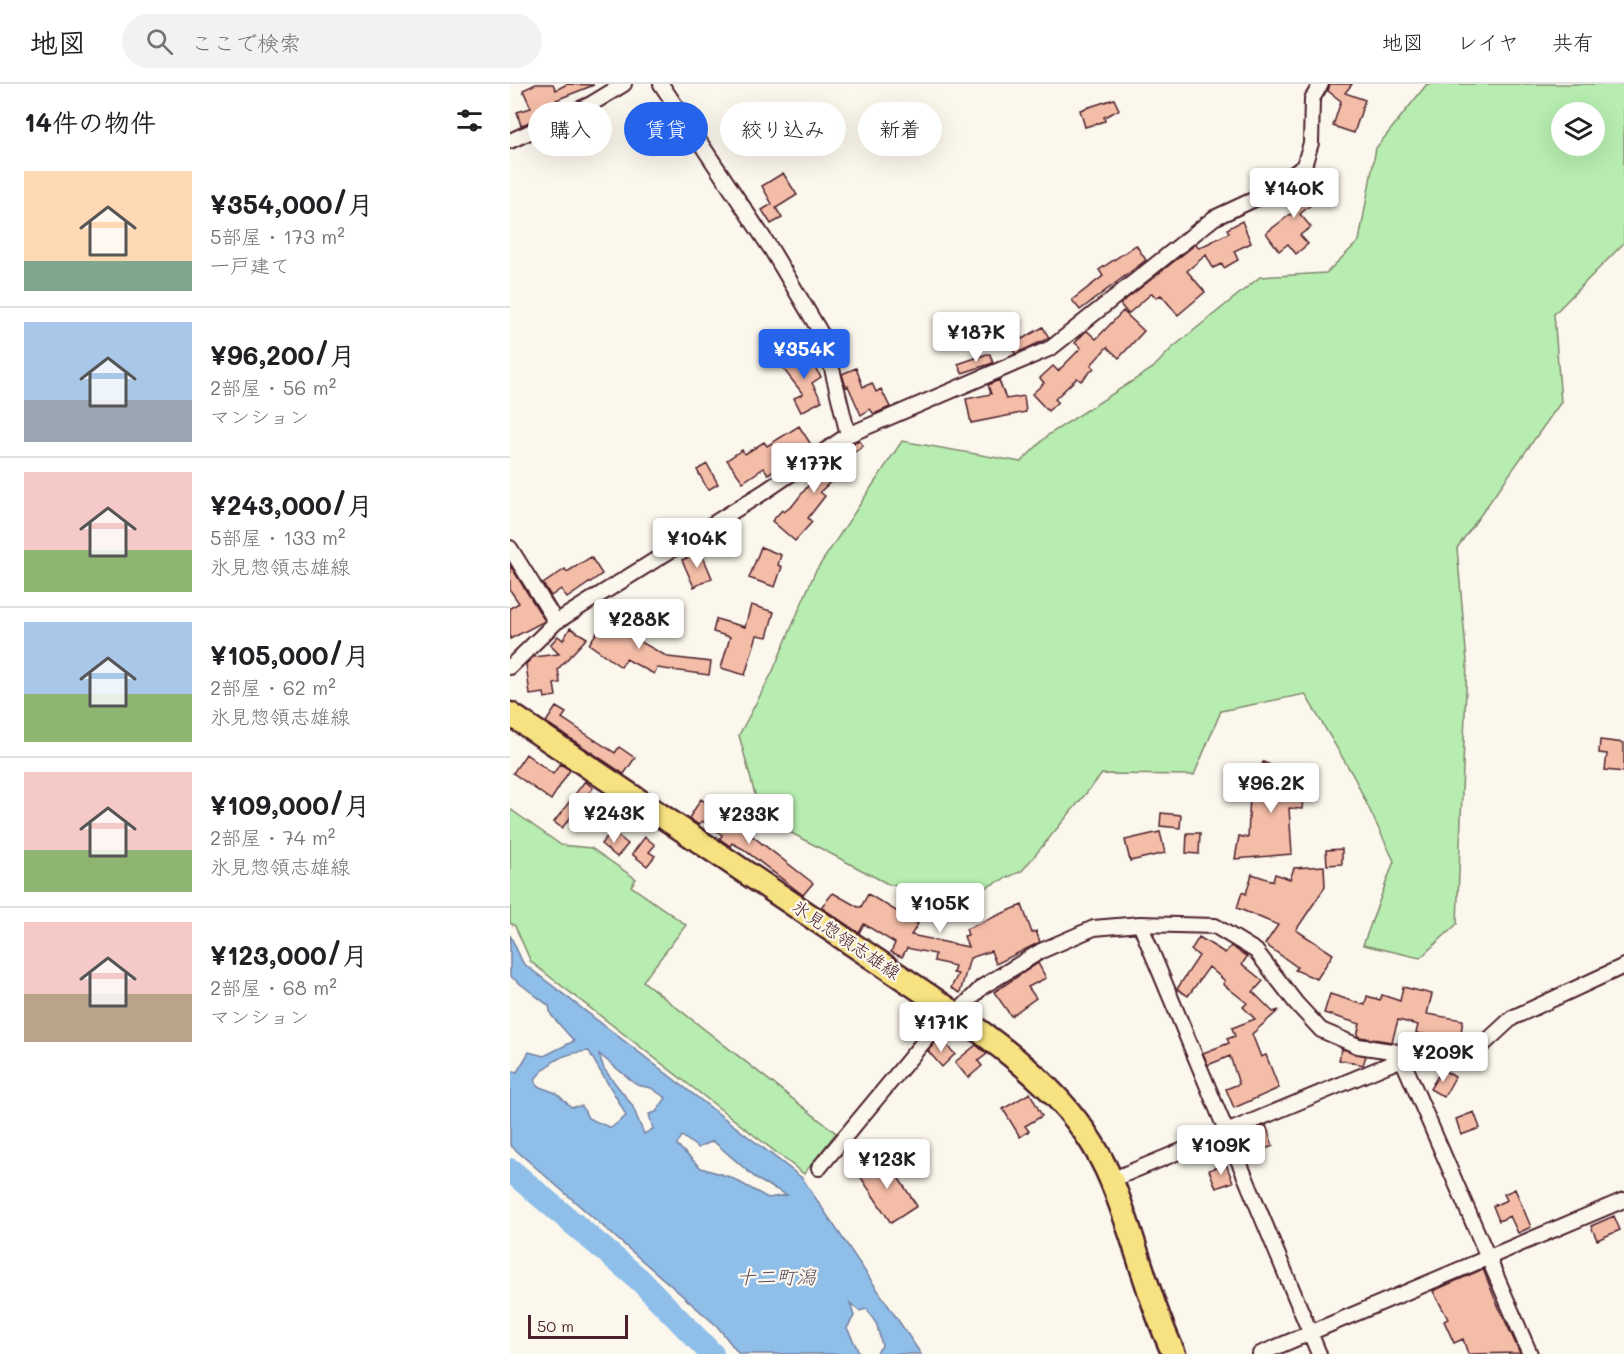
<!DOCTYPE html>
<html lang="ja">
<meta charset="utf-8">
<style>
body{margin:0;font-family:Mali,"Klee One",sans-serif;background:#f2f2f2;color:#202124;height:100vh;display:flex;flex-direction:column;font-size:22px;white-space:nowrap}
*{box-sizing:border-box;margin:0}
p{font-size:20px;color:#757577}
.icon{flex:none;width:33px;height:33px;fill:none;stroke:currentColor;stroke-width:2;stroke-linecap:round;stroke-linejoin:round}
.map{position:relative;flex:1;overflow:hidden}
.details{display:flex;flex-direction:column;background:#fff;width:510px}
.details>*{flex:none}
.top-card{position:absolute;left:18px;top:18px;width:570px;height:54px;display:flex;gap:12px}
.controls{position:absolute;left:1041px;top:18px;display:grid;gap:12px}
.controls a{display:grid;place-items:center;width:54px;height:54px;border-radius:50%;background:#fff;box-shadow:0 6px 24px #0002;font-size:30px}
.scale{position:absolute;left:18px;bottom:15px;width:100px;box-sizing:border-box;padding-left:6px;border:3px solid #4a1f2b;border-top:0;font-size:16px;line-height:21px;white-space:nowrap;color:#4a1f2b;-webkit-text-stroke:4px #fbf7ec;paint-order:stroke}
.price{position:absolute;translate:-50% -51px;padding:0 14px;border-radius:6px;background:#fff;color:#222;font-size:20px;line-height:39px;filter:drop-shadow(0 2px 3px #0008)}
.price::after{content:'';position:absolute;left:50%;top:36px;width:18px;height:14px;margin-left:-9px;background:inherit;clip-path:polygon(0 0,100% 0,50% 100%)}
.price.active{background:#2563eb;color:#fff}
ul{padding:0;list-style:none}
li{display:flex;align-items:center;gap:18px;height:150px;padding:0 24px}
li+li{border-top:2px solid #e0e0e0}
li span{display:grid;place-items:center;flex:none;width:168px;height:120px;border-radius:0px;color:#555}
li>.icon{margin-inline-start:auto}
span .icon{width:72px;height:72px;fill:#fffc;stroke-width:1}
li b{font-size:26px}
h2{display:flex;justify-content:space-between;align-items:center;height:72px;padding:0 24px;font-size:26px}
.pill{padding:0 21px;border-radius:27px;background:#fff;box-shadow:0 6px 24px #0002;font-size:21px;line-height:54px}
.pill.active{background:#2563eb;color:#fff}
header{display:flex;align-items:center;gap:36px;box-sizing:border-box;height:84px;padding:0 30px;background:#fff;border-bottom:2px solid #e0e0e0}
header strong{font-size:28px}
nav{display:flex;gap:33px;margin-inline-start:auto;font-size:21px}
.search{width:420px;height:54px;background:#f2f2f2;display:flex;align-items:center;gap:15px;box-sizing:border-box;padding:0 21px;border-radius:33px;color:#757577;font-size:22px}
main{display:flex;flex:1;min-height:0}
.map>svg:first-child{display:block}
.green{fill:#b7edb0;stroke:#80866e;stroke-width:1.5;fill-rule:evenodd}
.water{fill:#8fbee9;stroke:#737e9d;stroke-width:1.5;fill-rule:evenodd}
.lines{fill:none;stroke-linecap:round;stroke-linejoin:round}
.river{stroke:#8fbee9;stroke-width:24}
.building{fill:#f4bda8;stroke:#4a1f2b;stroke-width:1.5}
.street-casing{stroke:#4a1f2b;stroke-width:18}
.primary-casing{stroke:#4a1f2b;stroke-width:27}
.street{stroke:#fbf7ec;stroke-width:14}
.primary{stroke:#f7e281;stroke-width:22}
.labels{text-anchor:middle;stroke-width:4.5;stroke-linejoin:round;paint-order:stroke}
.street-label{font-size:18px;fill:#4a1f2b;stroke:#fbf7ec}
.water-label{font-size:20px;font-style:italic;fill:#5f4f64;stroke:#fbf7ec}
</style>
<header>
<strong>地図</strong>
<div class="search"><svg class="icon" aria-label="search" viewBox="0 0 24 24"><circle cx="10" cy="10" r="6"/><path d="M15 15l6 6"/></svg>ここで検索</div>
<nav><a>地図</a><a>レイヤ</a><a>共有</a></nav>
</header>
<main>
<section class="details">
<h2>14件の物件<svg class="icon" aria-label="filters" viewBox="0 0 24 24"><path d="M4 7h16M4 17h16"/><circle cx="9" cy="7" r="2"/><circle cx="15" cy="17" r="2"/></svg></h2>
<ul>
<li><span style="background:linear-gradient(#ffd9b3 75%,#7fa58c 0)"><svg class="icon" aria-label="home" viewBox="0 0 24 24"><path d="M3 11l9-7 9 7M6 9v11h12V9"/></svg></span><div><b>¥354,000/月</b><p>5部屋 · 173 m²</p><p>一戸建て</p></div></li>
<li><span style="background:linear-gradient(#a9c7e8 65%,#9aa5b1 0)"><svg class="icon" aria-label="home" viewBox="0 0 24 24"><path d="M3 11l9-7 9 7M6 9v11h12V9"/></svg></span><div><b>¥96,200/月</b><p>2部屋 · 56 m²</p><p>マンション</p></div></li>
<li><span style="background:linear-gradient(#f6c9c9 65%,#8fb573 0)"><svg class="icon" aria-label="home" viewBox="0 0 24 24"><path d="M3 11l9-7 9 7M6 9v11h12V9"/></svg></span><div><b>¥243,000/月</b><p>5部屋 · 133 m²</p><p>氷見惣領志雄線</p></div></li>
<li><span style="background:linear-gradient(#a9c7e8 60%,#8fb573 0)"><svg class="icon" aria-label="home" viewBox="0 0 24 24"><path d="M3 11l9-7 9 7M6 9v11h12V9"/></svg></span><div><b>¥105,000/月</b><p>2部屋 · 62 m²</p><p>氷見惣領志雄線</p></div></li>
<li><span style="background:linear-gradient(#f6c9c9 65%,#8fb573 0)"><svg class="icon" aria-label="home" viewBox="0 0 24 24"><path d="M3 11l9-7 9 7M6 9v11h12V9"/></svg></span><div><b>¥109,000/月</b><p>2部屋 · 74 m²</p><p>氷見惣領志雄線</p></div></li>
<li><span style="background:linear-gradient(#f6c9c9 60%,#b9a48a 0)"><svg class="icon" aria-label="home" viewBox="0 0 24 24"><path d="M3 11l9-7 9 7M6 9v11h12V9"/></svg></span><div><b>¥123,000/月</b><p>2部屋 · 68 m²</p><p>マンション</p></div></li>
</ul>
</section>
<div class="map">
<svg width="1114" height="1270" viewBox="0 0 1114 1270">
<rect width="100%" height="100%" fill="#fbf7ec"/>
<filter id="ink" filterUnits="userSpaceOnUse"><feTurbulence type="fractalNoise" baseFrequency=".0167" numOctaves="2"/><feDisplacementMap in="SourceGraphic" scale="12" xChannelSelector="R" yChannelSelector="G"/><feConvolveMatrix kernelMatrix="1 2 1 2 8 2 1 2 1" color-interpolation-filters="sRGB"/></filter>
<g filter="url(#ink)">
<path class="green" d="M917 0H1114V159L1044 230 1051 318 947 464 957 578 947 840 910 874 853 861 884 777 844 693 795 610 711 627 684 691 592 690 512 787 450 815 378 800 251 733 229 651 262 589 305 488 392 357 511 378 538 351 643 284 662 264 750 193 816 189 849 157 866 64ZM1084 28V62H1052V28Z
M0 725 51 761 81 764 126 795 121 802 176 841 133 897 326 1049 294 1090 21 878 5 842 0 839Z"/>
<path class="water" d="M0 851 13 879 292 1094 411 1270H365L372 1262 367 1241 357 1225 349 1227 340 1219 344 1232 337 1244 350 1270H229L207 1242 0 1061V986L7 988 19 968 34 972 64 957 41 931 39 922 0 892ZM79 967C90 990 106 1009 116 1032L101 1044 78 1034 72 1022 61 1023 46 1009 27 1002 25 995C41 976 54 969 79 967ZM89 970 127 1001 141 1004 156 1014 146 1028 139 1030 143 1045 134 1050 122 1021 94 985ZM172 1052 188 1064 203 1057 248 1096 277 1111 258 1114 220 1093 191 1084 167 1061Z"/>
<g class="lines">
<path class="river" d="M0 1086 130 1196 202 1270"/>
</g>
<path class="building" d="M26 0H43L46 6 57 0 84 1 46 16 48 23 11 42 7 28 21 24 13 6Z
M820 0H842L835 9 855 16 844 49 823 42 831 17 818 7Z
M604 15 609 26 594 33 595 37 575 43 570 26Z
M273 89 287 111 266 124 272 134 261 140 252 126 262 120 252 102Z
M799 91 808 101 795 111 802 120 790 130 801 143 790 151 798 160 786 170 778 160 769 167 756 149 786 126 774 113Z
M732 137 741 159 724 167 728 176 714 184 712 180 703 184 696 171 677 187 695 208 668 231 651 211 646 214 642 209 618 230 610 220 686 160 689 164 719 149 717 145Z
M626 161 636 176 570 226 562 216 593 192 589 186Z
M613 227 634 247 609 274 597 263 581 281 584 284 571 297 567 294 545 315 548 318 538 327 522 310 534 299 530 294 543 282 548 287 571 264 565 259 575 248 577 247 586 255Z
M533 243 539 254 505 270 499 257 510 252 512 255Z
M294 267 311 293 302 299 312 317 291 328 284 314 293 310 271 282Z
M477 270H480L483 279 452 289 448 280Z
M346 284 353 303 362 299 366 308 371 305 380 323 364 330 360 325 351 331 338 302 336 303 332 290Z
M489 296 496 315 514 312 516 328 461 339 456 315 481 310 478 301Z
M289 342 302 362 277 381 275 379 258 390 254 384 233 398 217 376 232 366 235 370 254 358 257 362Z
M349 356 353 362 338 373 342 377 310 408 315 412 298 434 302 438 285 457 262 437 272 426 274 428 283 421 301 398 298 394 314 378Z
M197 380 208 400 198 406 187 386Z
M251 463 271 471 268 481 272 483 265 503 239 494Z
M191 468 202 494 184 503 172 476Z
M81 473 92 490 57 514 51 505 41 512 33 500 55 485 57 488Z
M0 481 35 537 0 555V524L9 519 0 506Z
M241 521 264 528 257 553 247 551 235 591 211 584 220 553 203 548 206 535 235 543Z
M99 530 132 552 129 557 158 573 201 578 199 591 147 584 144 590 116 575 111 583 79 560Z
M60 544 77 554 48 585 50 599 44 600 46 612 35 614 34 609 20 611 16 580 23 573 49 570 40 561 48 552 53 556Z
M46 623 56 629 52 634 85 656 105 669 109 663 125 674 114 690 36 638Z
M1090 656 1114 659V688L1095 686 1097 670 1089 669Z
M16 670 43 690 50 680 60 686 41 716 3 689Z
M753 678 765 683 762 689 795 693 792 725 779 724 782 770 725 775 729 752 738 754 740 710Z
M75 697 83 704 78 710 88 718 78 731 69 723 52 744 44 738Z
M191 715 221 738 226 731 236 739 232 744 303 799 293 811 233 765 222 759 220 762 210 755 212 751 192 737 189 741 179 734Z
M651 729 671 731 670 744 650 742Z
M102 747 118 760 107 773 91 760Z
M650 748 655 769 620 777 615 756Z
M677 749H690L689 770 676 769Z
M135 753 145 761 139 768 145 772 137 782 122 770Z
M832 765V780L817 781 816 766Z
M814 782 815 803 786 846 823 870 807 895 785 886 787 883 755 860 768 841 727 824 732 808 736 810 742 790 763 797 765 790 780 795 784 784Z
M323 809 348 823H351L358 810 408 840 401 851 458 863 454 852 458 851 456 845 512 821 522 849 526 847 530 858 486 880 481 867 460 874 450 909 441 904 448 890 443 889 445 882 424 877 425 870 397 864 392 873 381 868 385 859 354 840 349 849 311 823Z
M689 853 715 869 721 862 737 873 732 880 753 897 743 908 763 928 769 926 742 950 751 973 756 971 769 1004 724 1024 716 1005 729 1000 720 972 698 981 693 969 719 959 717 955 725 952 722 944 745 935 733 923 737 919 713 900 715 897 699 883 678 912 667 905 689 872 681 866Z
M528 879 536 894 518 903 526 914 501 932 484 908Z
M893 903 922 910 917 930 953 936 949 961 937 959 938 954 906 949 908 941 888 936 882 958 850 953 847 952 850 940 814 929 820 910 855 921 857 912 870 916 872 911 890 917Z
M429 954 445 970 432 983 418 967Z
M466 961 477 970 468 977 472 982 458 994 445 978Z
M832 965 856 972 853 981 829 976Z
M932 985 945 993 934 1013 920 1005Z
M520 1009 532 1032 515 1042 519 1047 510 1053 493 1025Z
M964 1028 970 1044 951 1051 946 1035Z
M756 1041 763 1062 747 1068 745 1062 742 1064 737 1049Z
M374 1072 407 1122 381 1139 348 1089Z
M716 1080 723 1098 706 1104 699 1086Z
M1005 1105 1021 1143 1008 1149 1000 1132 989 1137 983 1122 997 1116 994 1110Z
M1104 1132 1110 1146 1087 1156 1081 1142Z
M973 1185 985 1215 1010 1269 958 1270 953 1255 944 1259 934 1237 938 1235 923 1207Z"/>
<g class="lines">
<g class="street-casing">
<path id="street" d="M151 0 261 165 315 256 338 351
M0 57 81 20 114 0
M0 464 46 538
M0 583 46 538 254 408 338 351 541 264 704 134 760 108 794 82 801 59 802 15 811 0
M630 840 809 1270
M446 930 472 903 531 867 584 844 630 840 705 842 746 867 786 919 811 946 848 962 949 977 976 958 1002 934 1114 882
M893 970 892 975 1020 1270
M309 1084 440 926
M601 1096 892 975
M750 1270 1114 1116"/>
</g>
<g class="primary-casing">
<path id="primary" d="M0 630 446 930C510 976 571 1022 602 1098 625 1154 638 1215 664 1270"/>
</g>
<use href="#street" class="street"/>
<use href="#primary" class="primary"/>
</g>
</g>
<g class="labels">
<g class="street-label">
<text transform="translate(336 856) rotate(34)" y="6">氷見惣領志雄線</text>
</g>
<g class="water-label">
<text x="266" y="1200">十二町潟</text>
</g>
</g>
</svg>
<div class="controls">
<a><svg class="icon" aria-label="layers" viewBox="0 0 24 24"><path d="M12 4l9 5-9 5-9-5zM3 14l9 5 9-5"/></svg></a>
</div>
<div class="scale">50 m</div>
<b class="price" style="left:784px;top:135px">¥140K</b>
<b class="price" style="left:466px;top:279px">¥187K</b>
<b class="price active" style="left:294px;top:296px">¥354K</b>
<b class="price" style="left:304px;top:410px">¥177K</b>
<b class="price" style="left:187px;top:485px">¥104K</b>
<b class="price" style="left:129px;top:566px">¥288K</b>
<b class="price" style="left:761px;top:730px">¥96.2K</b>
<b class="price" style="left:104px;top:760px">¥243K</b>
<b class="price" style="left:239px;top:761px">¥233K</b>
<b class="price" style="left:430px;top:850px">¥105K</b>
<b class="price" style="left:431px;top:969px">¥171K</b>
<b class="price" style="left:933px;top:999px">¥209K</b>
<b class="price" style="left:711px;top:1092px">¥109K</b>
<b class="price" style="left:377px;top:1106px">¥123K</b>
<div class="top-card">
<a class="pill">購入</a>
<a class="pill active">賃貸</a>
<a class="pill">絞り込み</a>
<a class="pill">新着</a>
</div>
</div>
</main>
